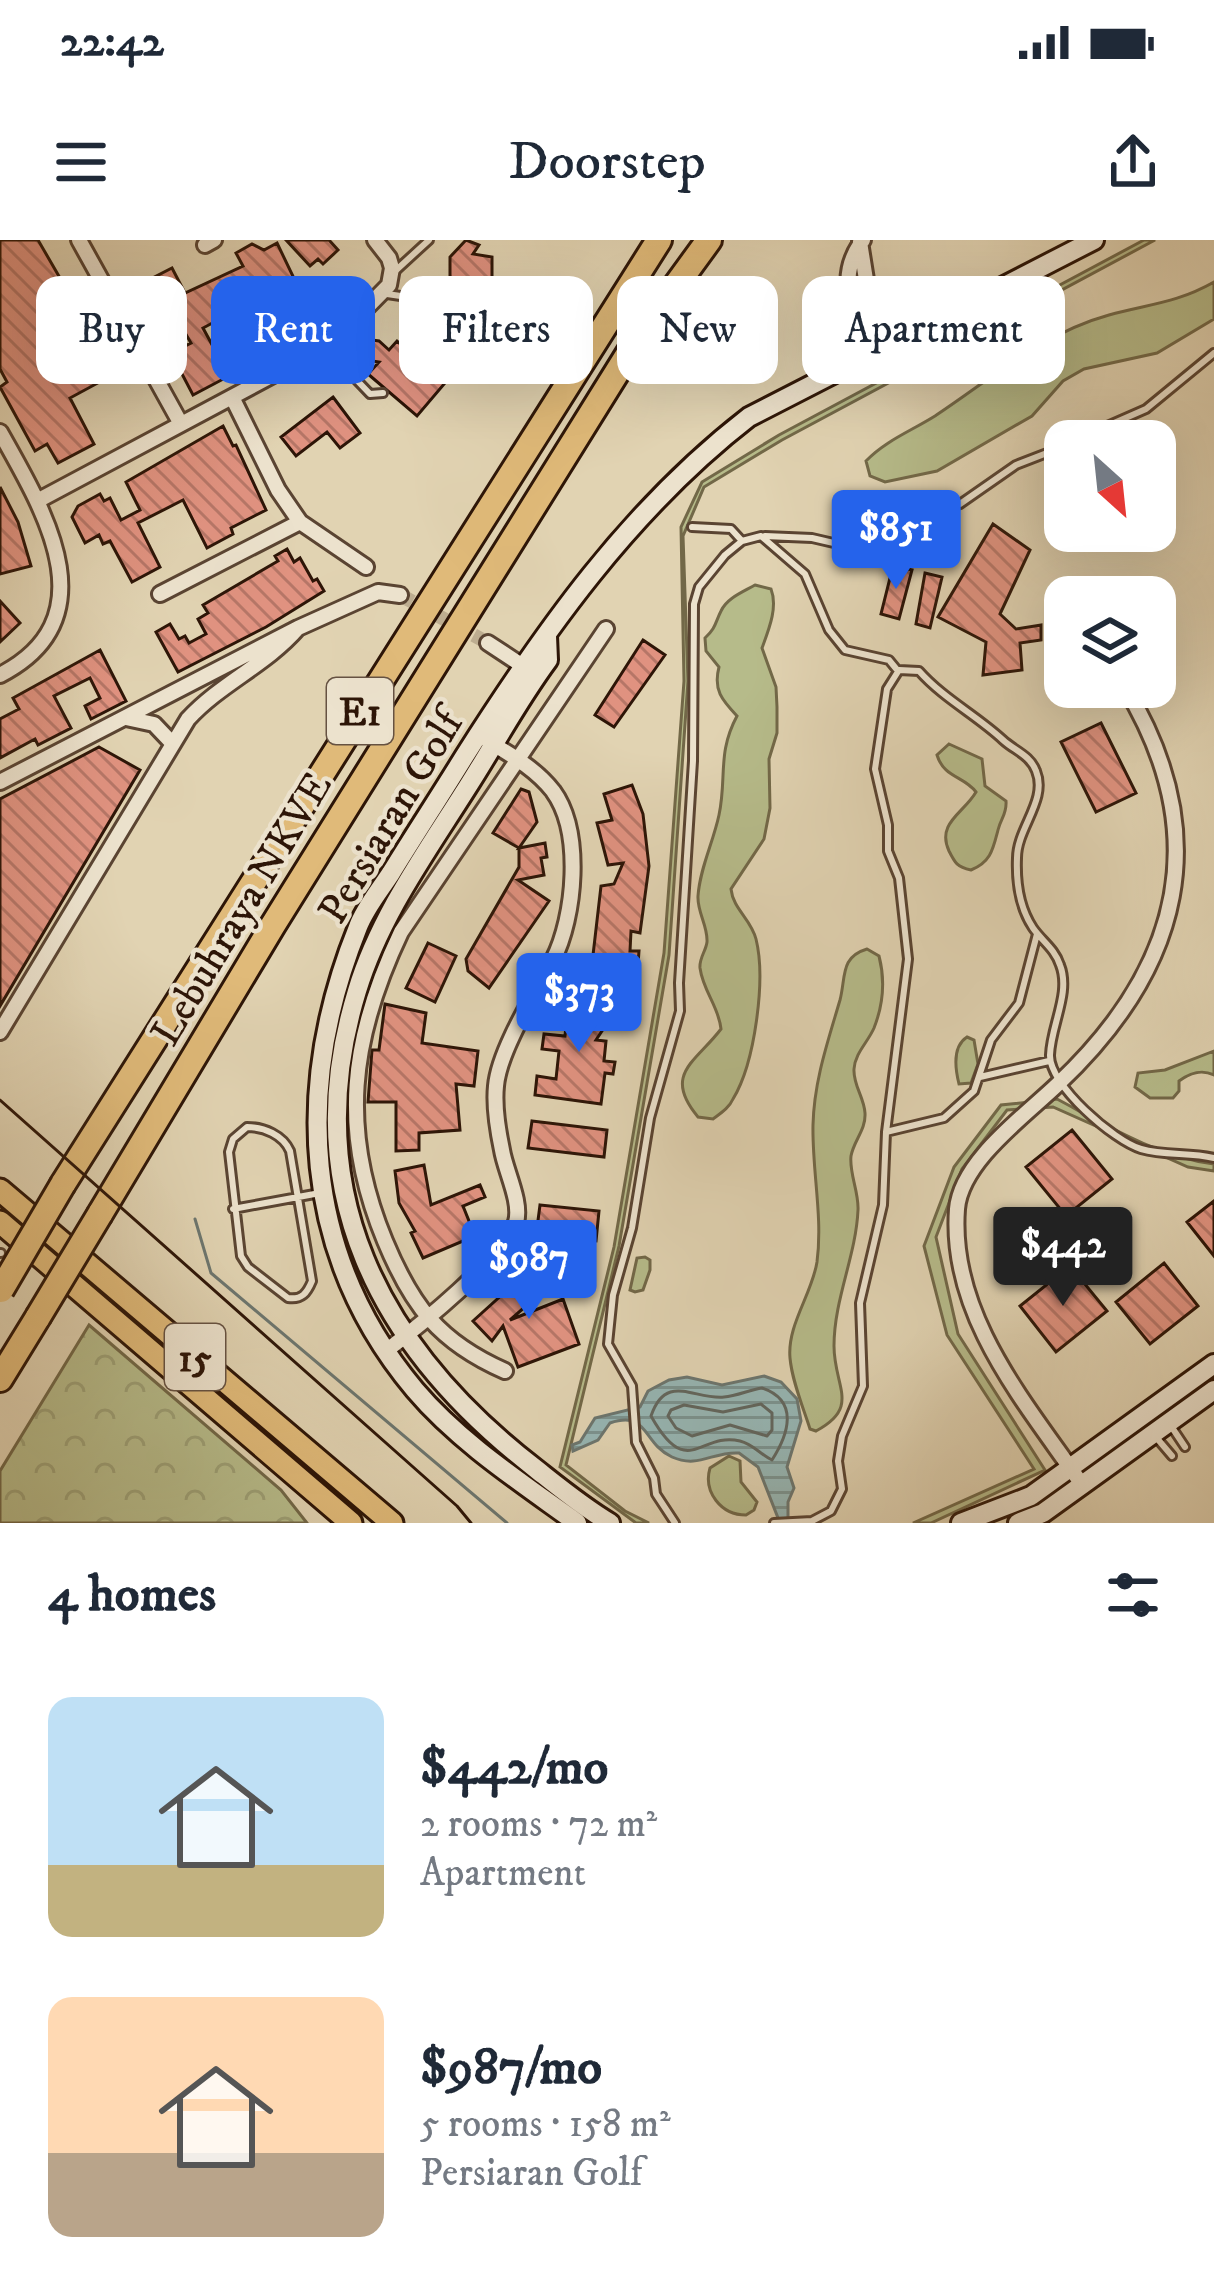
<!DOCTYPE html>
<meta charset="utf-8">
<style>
body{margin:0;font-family:"IM FELL DW Pica",serif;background:#f2f2f3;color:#1f2937;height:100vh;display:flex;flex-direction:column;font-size:45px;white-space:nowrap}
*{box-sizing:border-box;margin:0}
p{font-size:39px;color:#747a83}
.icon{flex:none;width:66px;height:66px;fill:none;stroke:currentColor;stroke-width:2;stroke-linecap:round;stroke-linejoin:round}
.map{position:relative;height:1283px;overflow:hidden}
.side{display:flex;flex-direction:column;background:#fff;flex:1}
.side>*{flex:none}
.guide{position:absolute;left:36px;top:36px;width:1143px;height:108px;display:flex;gap:24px}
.needle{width:78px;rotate:153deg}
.buttons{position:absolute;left:1044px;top:180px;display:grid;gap:24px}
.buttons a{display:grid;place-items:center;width:132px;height:132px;border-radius:24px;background:#fff;box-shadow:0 12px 48px #0002;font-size:60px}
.price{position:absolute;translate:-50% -102px;padding:0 27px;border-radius:12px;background:#2563eb;color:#fff;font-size:39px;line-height:78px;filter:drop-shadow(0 3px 6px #0008)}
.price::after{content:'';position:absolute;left:50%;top:72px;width:36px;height:27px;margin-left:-18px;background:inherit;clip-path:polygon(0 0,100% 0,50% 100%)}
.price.selected{background:#222;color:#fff}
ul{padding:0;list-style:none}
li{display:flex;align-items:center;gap:36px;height:300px;padding:0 48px}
li span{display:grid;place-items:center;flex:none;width:336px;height:240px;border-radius:24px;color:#555}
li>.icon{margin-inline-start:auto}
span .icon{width:144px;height:144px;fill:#fffc;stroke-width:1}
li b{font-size:51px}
h2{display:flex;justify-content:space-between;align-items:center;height:144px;padding:0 48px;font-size:51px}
.chip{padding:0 42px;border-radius:24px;background:#fff;box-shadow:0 12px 48px #0002;font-size:42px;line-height:108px}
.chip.selected{background:#2563eb;color:#fff}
.status{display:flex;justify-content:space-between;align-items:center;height:84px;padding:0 60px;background:#fff;direction:ltr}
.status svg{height:33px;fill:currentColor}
header{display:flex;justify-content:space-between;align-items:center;height:156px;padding:0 48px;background:#fff;font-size:54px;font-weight:600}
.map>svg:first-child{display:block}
.green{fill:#b6bb8a;stroke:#726848;stroke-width:3}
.forest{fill:url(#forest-crowns);stroke:#726848;stroke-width:3}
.water{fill:url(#water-rules);stroke:#6c766f;stroke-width:3}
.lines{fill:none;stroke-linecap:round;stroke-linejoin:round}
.shore{stroke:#62665e;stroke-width:3}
.stream{stroke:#6c766f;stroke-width:3}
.building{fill:url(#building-back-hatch);stroke:#2d1507;stroke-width:3}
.street-tunnel{stroke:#bdad90;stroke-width:14;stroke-dasharray:14 7;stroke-linecap:butt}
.lane-casing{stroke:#5a4432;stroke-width:12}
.street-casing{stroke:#5a4432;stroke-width:20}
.secondary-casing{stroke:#2d1507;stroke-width:24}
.primary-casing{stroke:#2d1507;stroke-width:27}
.highway-casing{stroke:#2d1507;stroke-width:30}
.lane{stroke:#ece2cd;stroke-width:6}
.street{stroke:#ece2cd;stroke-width:14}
.secondary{stroke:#ece2cd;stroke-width:18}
.primary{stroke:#e0ba79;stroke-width:21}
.highway{stroke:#e0ba79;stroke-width:24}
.tram{stroke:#2d1507;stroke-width:3}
.highway-bridge-casing{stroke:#2d1507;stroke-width:30;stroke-linecap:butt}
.highway-bridge{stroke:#e0ba79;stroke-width:24}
.labels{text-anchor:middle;stroke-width:9;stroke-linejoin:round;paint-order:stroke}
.shield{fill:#ece2cd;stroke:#665242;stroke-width:3}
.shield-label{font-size:39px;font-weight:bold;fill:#2d1507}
.street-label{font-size:42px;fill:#2d1507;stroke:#ece2cd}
</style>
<div class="status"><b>22:42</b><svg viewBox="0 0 49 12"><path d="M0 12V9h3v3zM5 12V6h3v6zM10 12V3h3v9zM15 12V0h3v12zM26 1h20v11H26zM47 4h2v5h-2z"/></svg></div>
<header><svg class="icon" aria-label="menu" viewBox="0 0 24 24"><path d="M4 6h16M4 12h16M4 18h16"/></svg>Doorstep<svg class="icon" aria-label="share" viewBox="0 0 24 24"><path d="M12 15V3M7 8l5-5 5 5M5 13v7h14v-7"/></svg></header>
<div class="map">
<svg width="1214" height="1283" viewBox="0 0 1214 1283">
<defs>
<pattern id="forest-crowns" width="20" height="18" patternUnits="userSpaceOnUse" patternTransform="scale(3)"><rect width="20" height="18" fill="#b6bb8a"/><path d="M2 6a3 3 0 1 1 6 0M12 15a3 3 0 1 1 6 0" fill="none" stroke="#9da076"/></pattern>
<pattern id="water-rules" width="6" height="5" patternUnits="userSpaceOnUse" patternTransform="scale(3)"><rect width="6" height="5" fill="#96b6b4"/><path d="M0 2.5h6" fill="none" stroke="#7b9390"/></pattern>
<pattern id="building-back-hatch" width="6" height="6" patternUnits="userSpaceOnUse" patternTransform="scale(3)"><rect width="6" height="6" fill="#e09280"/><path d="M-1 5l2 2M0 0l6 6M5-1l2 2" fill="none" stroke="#b67667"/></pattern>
</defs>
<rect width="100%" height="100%" fill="#e1d3b2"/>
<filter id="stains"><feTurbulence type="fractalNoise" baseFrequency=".00167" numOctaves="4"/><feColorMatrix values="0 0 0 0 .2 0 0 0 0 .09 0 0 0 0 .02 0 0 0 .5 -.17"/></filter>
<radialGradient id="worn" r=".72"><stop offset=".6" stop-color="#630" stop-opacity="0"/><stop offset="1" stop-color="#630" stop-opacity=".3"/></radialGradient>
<path class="green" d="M1144 0H1155L782 200 704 247 683 296 688 441 669 715 619 1006 566 1225 625 1271 649 1283H636L560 1227 614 1007 664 713 684 441 681 287 702 242 779 195Z
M1214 42V79L1157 113 1084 129 1063 141 1032 176 937 231 885 242 870 236 866 221C885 201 911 191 935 176 991 139 1043 93 1109 75 1149 64 1177 63 1214 42Z
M755 345 771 349C778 367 769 389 762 408L776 447 777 467V493L769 519 770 568 764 599 731 649C733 669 751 679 756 699 766 739 755 823 733 859 729 868 721 873 713 879L698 877C662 834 696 822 721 789 719 767 703 751 700 728 699 718 706 711 707 702 708 686 697 672 698 656 700 628 713 603 719 575 727 538 717 513 737 476 722 460 713 450 719 427L706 411 705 398C716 388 715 383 721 371 727 358 743 352 755 345Z
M949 504 982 519 985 546 1006 561C1007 574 1001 578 998 590 993 609 991 622 971 630 957 627 955 623 949 611 936 583 964 573 976 552 964 536 944 538 937 515Z
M867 709 879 716C885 739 883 765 874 788 868 802 855 813 854 829 853 845 864 857 865 873 866 890 854 900 851 916 849 933 859 952 858 970 856 1016 834 1059 834 1106 834 1147 861 1167 816 1191L810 1189C803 1167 792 1141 790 1118 787 1085 812 1054 817 1022 823 976 812 931 813 885 814 841 828 801 840 760 846 737 840 717 867 709Z
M967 797 974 800 978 824 971 843 959 844C955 828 953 806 967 797Z
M1214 811V835C1201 829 1190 833 1179 841V851L1173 858H1150L1135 847 1138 833 1165 830Z
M1057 859C1106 885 1158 917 1214 924V931L1188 927 1053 867 1007 870 962 929 936 997 958 1094 1045 1230 931 1283H913L1034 1229 947 1095 924 1006 954 927 1001 865Z
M645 1017 650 1020V1030L643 1050 635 1052 630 1050 637 1018Z
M729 1216 740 1221 741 1242 757 1262 754 1270 746 1275C721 1275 703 1252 710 1228Z"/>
<path class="forest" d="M89 1085 281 1250 307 1283H0V1231Z"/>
<path class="water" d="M764 1136 781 1142 797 1159 801 1181 787 1227 794 1248 788 1262V1283H780L758 1227 739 1213C713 1211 699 1229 672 1217 642 1203 649 1170 610 1183L598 1200 573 1211 572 1205 580 1202 595 1178 640 1167 648 1151 669 1140 687 1137 722 1145Z"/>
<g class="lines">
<path class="shore" d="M762 1148C800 1161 788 1195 772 1220 761 1215 753 1204 740 1201 700 1191 688 1242 651 1176 666 1132 694 1160 724 1157 737 1156 749 1150 762 1148Z
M761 1164 772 1173V1190L767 1196 730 1185 692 1196 676 1188 668 1176 671 1170 684 1165 723 1172Z"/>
<path class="stream" d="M195 979 211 1033 507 1283"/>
</g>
<path class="building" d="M0 0H38L71 57 74 55 81 67 87 63 100 87 84 96 107 138 70 158 94 204 58 223 47 204 35 211 0 147 7 142 0 129Z
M286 0H329L338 10 323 24 318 19 310 26Z
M466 0 479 5 473 14 492 17V38L450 39V17Z
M277 3 314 80 277 100 256 60 203 88 229 136 193 155 171 113 191 103 180 84 169 90 162 78 154 82 131 49 172 28 185 53 243 26 236 13 252 4 264 10Z
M372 100 379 101 389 110 397 101 445 143 417 176 368 134 379 122 366 120Z
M333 157 360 193 340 208 327 192 296 216 281 197Z
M223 186 233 206 236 205 266 270 231 288 233 294 207 308 183 260 138 283 160 327 132 342 110 301 103 304 99 295 85 303 72 277 78 266 100 254 104 261 110 258 121 280 140 270 126 242Z
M0 247 18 282 31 326 0 334Z
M993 284 1030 310 1000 374 1016 389 1041 385V400L1020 403 1022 430 983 435 986 402 938 377Z
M287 309 294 322 300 318 313 341 317 339 324 351 266 387 178 432 156 392 170 384 179 399 185 396 189 403 206 394 198 379 208 373 203 365 278 321 275 316Z
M893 326 912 330 899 379 881 374Z
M925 333 942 337 930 388 916 384Z
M0 361 20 383 0 402Z
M643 400 665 415 614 487 595 475Z
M100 410 126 461 91 479 85 466 100 458 90 438 54 456 71 488 38 505 35 499 0 518V479L19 469 13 458Z
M1101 483 1136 553 1096 572 1061 502Z
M99 507 140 530 0 766V559Z
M632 545 643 574 649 626 640 693 631 691 630 711H639L638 724H628L627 743 590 741 601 646 614 644 623 623 608 625 597 583 612 580 604 554Z
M521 549 529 552 537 582 519 608 545 603 547 617 541 618 544 635 518 640 549 661 489 748 468 731 466 719 519 627V608L493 593Z
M428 703 456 716 435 762 406 748Z
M586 755 612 776 596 800 606 801 604 821 615 822 613 834 605 833 601 864 535 855 537 836 556 839 559 811 542 809 544 794 565 796 569 756Z
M385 764 426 773 422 803 478 811 474 846 456 844 460 890 419 893V910L396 911V862H368L372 810H379Z
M532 881 607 890 604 917 528 908Z
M1072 890 1112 939 1066 976 1026 927Z
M424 925 431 965 480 945 485 957 463 966 475 996 423 1018 411 993 415 991 399 963 395 931Z
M1214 961V1016L1187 982Z
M540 965 599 971 596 1001 536 996Z
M1164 1023 1198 1066 1150 1104 1116 1062Z
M1070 1026 1107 1071 1056 1112 1020 1066Z
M519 1029 531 1043 540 1034 550 1045 510 1080 563 1059 579 1104 518 1127 503 1086 492 1101 473 1081 515 1043 510 1037Z"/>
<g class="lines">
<path class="street-tunnel" d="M400 355 488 403"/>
<g class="lane-casing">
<path id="lane" d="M393 33 429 0
M387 54 421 59H478
M328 110 370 154 383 153
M1073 201 1146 169 1214 113
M692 287 731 289 742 301
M765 296 812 298 838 304 864 300 895 279 933 273 960 264 1016 225 1065 206
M980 837 1049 821
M247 887C264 887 283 895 290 911L312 1041C307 1053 302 1060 288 1058L248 1027 241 1016 229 912 233 899Z
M886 892 944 878 974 851 991 800 1019 763 1037 694
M233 969 320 953
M0 1013H1
M1171 1186 1185 1207
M1155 1196 1172 1216
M675 1283 656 1254 654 1238 636 1202 632 1146 608 1104 613 1055 632 988 650 878 680 771 679 743 693 521 694 364 699 347 725 315 742 301 761 296 805 334 829 390 845 410 889 420 898 431
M774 1283 812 1281 831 1271 842 1249 838 1221 842 1196 863 1146 860 1063 883 965 886 892 908 719 899 638 888 611V585L875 529 887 449 899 430 919 431C944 459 976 475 1003 500 1015 511 1030 515 1036 531 1048 560 1017 588 1017 618 1016 642 1019 667 1033 688 1042 701 1055 709 1060 725 1071 753 1051 785 1050 815 1049 845 1114 901 1141 909 1165 916 1190 912 1214 918"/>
</g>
<g class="street-casing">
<path id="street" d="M79 0 181 184
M863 0C834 39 854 72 872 111
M860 2 867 46 894 100
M205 5 214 0
M232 157 278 250 300 282 366 327
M0 192C43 269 111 378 0 435
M39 260 331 104 389 45 392 28 389 18 375 0
M160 354 300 282
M488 403 529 430
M126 478 154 484 172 503
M0 542 298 388 378 352 400 355
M0 792 188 479C221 443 266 425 298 388
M386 1111C419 1086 503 1019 516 982 522 962 505 930 502 910 498 891 494 865 496 846 499 810 536 752 553 720 575 677 583 592 553 551 536 529 511 515 488 501
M505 1131C439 1102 412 1066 385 1001 339 890 350 799 401 692L606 389
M1083 1246C1026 1163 949 1076 957 969 961 921 1026 875 1058 844 1183 726 1214 594 1125 447"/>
</g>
<g class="secondary-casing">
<path id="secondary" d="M880 73 899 80H928
M840 123 855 107 860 87
M547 396 548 420C519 459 496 502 470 543 428 610 380 675 357 751 296 950 379 1108 536 1229 560 1248 583 1267 610 1283
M577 1283C522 1243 459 1202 415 1150 301 1014 294 846 358 687 365 668 380 650 391 633 415 594 440 556 464 517 544 391 630 269 749 177L1094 0
M961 1283 1031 1256 1214 1124
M1018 1283 1043 1273 1214 1150"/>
</g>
<g class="primary-casing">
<path id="primary" d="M0 950 392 1283
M0 982 351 1283"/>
</g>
<g class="highway-casing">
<path id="highway" d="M63 944 659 0
M100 974 273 685 642 92 709 0
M0 1139 38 1077"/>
</g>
<use href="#lane" class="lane"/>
<use href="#street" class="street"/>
<use href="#secondary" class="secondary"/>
<use href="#primary" class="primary"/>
<use href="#highway" class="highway"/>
<path class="tram" d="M0 860 457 1266 471 1283"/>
<g class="highway-bridge-casing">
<path id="highway-bridge" d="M1 1050 63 944
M38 1077 100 974"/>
</g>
<use href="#highway-bridge" class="highway-bridge"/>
</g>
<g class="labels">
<g class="shield">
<rect x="327" y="438" width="66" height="66" rx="9"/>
<rect x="165" y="1084" width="60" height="66" rx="9"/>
</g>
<g class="shield-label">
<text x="360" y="485">E1</text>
<text x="195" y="1131">15</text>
</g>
<g class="street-label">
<text transform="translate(389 576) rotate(-59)" y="15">Persiaran Golf</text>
<text transform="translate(240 668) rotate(-59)" y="15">Lebuhraya NKVE</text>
</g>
</g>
<rect width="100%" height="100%" filter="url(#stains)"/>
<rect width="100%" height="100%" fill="url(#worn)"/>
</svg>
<div class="buttons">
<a><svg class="needle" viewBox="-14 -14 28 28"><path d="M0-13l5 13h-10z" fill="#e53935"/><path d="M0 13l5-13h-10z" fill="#747a83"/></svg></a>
<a><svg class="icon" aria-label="layers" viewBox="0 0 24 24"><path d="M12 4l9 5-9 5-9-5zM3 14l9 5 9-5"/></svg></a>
</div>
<b class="price" style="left:896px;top:352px">$851</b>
<b class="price" style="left:579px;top:815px">$373</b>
<b class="price selected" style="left:1063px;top:1069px">$442</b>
<b class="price" style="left:529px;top:1082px">$987</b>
<div class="guide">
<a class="chip">Buy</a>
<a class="chip selected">Rent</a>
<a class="chip">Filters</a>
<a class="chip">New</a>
<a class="chip">Apartment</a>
</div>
</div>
<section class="side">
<h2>4 homes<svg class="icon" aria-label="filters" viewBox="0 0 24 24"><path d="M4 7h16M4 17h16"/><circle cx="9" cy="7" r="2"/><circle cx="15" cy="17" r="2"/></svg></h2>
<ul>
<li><span style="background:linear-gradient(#bfe0f5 70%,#c2b280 0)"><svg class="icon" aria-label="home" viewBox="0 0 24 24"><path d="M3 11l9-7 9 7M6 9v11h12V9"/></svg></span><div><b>$442/mo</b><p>2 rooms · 72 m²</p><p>Apartment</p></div></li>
<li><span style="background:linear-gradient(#ffd9b3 65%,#b9a48a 0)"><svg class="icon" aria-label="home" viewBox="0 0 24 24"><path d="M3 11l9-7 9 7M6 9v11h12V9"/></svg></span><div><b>$987/mo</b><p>5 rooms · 158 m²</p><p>Persiaran Golf</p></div></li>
</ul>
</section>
